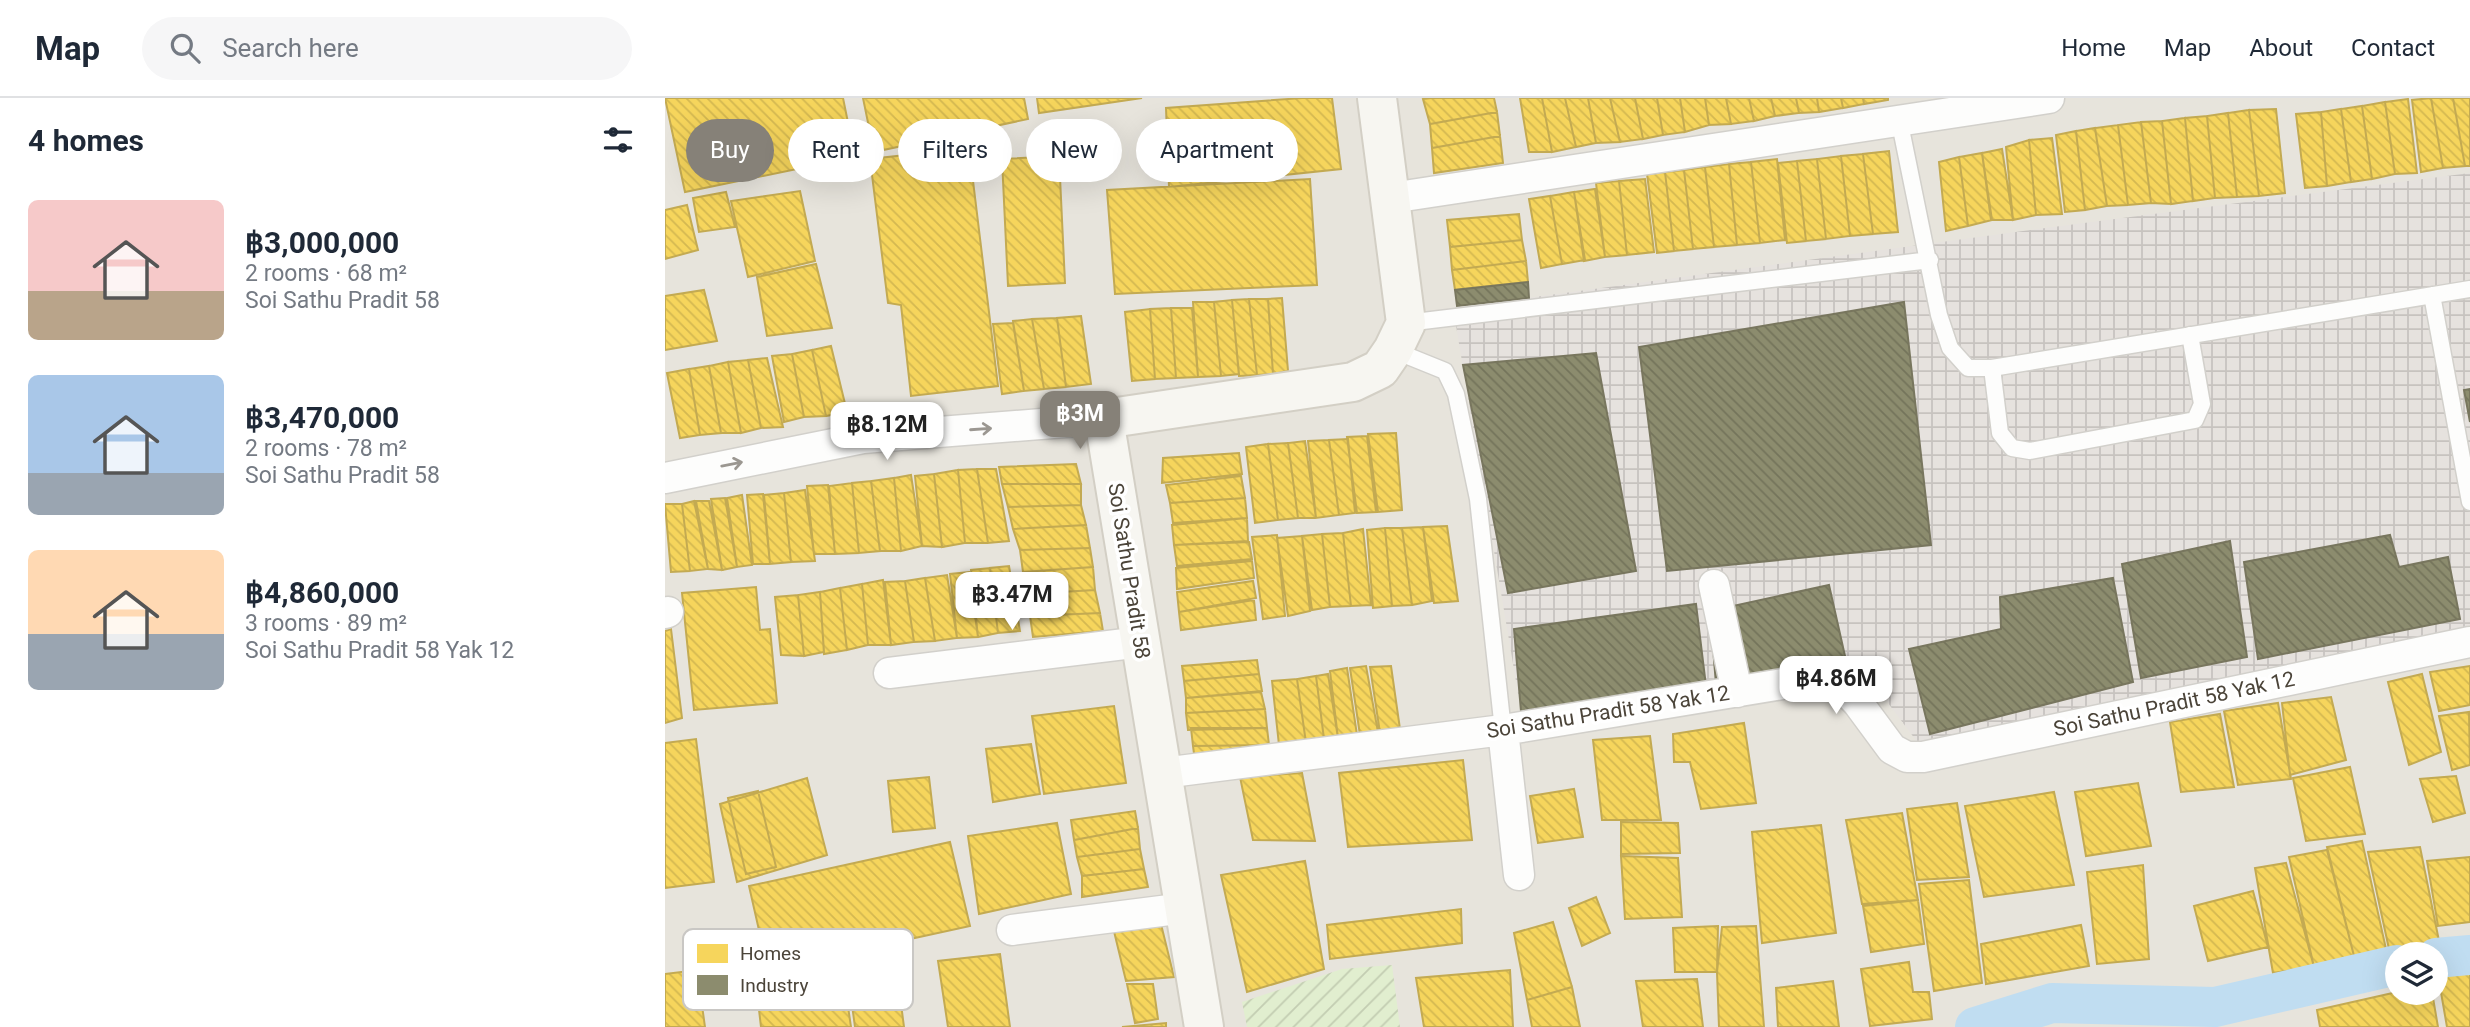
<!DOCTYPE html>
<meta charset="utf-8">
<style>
body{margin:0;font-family:Roboto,sans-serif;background:#f6f6f7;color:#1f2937;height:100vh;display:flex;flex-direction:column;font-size:26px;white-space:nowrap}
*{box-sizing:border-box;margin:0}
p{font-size:23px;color:#747a83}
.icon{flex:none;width:38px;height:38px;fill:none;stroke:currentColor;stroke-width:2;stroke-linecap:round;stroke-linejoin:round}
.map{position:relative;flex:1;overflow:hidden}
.side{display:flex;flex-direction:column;background:#fff;width:665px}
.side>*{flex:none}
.guide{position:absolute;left:21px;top:21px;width:665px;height:63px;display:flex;gap:14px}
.fabs{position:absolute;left:1720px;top:844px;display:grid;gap:14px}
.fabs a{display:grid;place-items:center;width:63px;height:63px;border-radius:50%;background:#fff;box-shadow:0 7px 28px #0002;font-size:35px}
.price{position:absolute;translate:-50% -60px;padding:0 16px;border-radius:14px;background:#fff;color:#222;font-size:23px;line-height:46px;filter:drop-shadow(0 2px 4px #0008)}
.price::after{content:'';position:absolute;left:50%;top:42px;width:21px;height:16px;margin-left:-10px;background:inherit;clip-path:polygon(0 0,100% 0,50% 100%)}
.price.on{background:#868178;color:#fff}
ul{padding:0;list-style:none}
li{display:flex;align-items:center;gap:21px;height:175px;padding:0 28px}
li span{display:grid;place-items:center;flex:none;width:196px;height:140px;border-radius:10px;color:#555}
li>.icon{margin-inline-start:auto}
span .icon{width:84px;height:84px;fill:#fffc;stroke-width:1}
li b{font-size:30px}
h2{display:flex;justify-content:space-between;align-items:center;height:84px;padding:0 28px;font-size:30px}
.pill{padding:0 24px;border-radius:32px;background:#fff;box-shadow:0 7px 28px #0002;font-size:24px;line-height:63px}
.pill.on{background:#868178;color:#fff}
header{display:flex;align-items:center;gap:42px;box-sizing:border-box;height:98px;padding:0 35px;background:#fff;border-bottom:2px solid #e0e1e3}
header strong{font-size:33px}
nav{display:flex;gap:38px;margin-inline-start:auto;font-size:24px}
.search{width:490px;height:63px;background:#f6f6f7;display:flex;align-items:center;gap:18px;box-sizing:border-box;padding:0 24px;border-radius:38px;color:#747a83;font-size:26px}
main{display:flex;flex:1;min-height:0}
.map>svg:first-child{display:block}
.residential{fill:#e7e4dc;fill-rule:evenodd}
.industrial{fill:url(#industrial-grid)}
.garden{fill:url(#garden-furrows)}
.homes{fill:url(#homes-back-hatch);stroke:#c3aa52;stroke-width:2}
.industry{fill:url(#industry-back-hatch);stroke:#78765e;stroke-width:2}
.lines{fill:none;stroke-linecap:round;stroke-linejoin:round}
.canal{stroke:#c0ddf1;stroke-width:40}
.lane-casing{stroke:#d2d0cb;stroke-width:19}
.street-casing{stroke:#d2d0cb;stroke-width:33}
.secondary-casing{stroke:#d3cfc5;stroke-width:42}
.lane{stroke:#fdfdfc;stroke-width:16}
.street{stroke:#fdfdfc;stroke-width:30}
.secondary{stroke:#f7f6f1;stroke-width:38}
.oneway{stroke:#9b9791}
.labels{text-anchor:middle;stroke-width:7;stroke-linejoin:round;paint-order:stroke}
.street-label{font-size:21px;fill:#4b4439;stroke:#fff}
.key{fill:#fff;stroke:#c9c7c4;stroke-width:2}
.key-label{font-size:19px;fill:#4b4439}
</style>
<header>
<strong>Map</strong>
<div class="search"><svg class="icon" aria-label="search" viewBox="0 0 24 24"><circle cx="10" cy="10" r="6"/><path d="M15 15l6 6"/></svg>Search here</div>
<nav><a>Home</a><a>Map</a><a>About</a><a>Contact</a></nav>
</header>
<main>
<section class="side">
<h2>4 homes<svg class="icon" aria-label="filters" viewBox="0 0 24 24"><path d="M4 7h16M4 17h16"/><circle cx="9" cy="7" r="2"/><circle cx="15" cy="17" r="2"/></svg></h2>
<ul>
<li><span style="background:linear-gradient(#f6c9c9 65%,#b9a48a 0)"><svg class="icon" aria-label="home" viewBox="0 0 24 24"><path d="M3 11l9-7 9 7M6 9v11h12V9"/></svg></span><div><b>฿3,000,000</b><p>2 rooms · 68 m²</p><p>Soi Sathu Pradit 58</p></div></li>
<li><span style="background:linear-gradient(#a9c7e8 70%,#9aa5b1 0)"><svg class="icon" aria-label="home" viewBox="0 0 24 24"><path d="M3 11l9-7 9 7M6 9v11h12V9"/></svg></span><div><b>฿3,470,000</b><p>2 rooms · 78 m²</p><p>Soi Sathu Pradit 58</p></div></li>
<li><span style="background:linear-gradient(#ffd9b3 60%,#9aa5b1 0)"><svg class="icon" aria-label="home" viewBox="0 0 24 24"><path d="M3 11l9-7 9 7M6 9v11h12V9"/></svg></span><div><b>฿4,860,000</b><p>3 rooms · 89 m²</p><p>Soi Sathu Pradit 58 Yak 12</p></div></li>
</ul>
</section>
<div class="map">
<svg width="1805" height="929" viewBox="0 0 1805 929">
<defs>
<pattern id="industrial-grid" width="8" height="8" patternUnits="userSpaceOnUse" patternTransform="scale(1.75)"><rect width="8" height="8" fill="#e6e2de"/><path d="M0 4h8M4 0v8" fill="none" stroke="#c7c3bf"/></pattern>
<pattern id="garden-furrows" width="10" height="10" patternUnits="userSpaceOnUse" patternTransform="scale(1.75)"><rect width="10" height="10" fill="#e1eecf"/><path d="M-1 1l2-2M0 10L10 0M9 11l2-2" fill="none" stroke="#c3cdb2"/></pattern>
<pattern id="homes-back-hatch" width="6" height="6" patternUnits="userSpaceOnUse" patternTransform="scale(1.75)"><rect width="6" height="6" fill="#f6d55c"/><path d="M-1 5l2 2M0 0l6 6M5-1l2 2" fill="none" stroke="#d4b851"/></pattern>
<pattern id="industry-back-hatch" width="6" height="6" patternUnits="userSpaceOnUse" patternTransform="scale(1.75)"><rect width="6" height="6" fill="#8c8c6e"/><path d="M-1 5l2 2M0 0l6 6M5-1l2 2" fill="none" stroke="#74745b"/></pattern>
</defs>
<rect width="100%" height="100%" fill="#f4f2ee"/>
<path class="residential" d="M0 0H1805V929H0ZM1732 856H1771V894H1732Z"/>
<path class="industrial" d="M1805 75V545L1253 645 1193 565 856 613 788 210 1358 133Z"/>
<path class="garden" d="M727 867 735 929H582L577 904 677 871Z"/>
<path class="homes" d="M0 0H178L190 59 20 94Z
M198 0H359L363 21 209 54Z
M372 0H477L374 15Z
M637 0H667L676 71 504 89 501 10Z
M766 0H829L832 14 765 26 758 1Z
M855 0H877L887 54H864Z
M877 0H900L911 49 887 54Z
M900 0H923L931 45 911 49Z
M923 0H945L955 44 931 45Z
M945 0H970L978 41 955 44Z
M970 0H992L998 37 978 41Z
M992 0H1015L1020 34 998 37Z
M1015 0H1040L1044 27 1020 34Z
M1040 0H1061L1066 26 1044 27Z
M1061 0H1084L1089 23 1066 26Z
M1084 0H1106L1110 18 1089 23Z
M1106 0H1131L1134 15 1110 18Z
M1131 0H1152L1154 14 1134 15Z
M1152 0H1176L1178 10 1154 14Z
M1176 0H1198L1199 6 1178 10Z
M1198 0H1223V2L1199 6Z
M1766 0H1788L1800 68 1778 70Z
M1766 0 1778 70 1756 74 1747 2Z
M1788 0H1805V68H1800Z
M1743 1 1752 75 1730 76 1720 4Z
M1720 4 1730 76 1707 81 1697 8Z
M1697 8 1707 81 1686 84 1676 11Z
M1611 11 1620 95 1594 98 1584 12Z
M1676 11 1686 84 1662 88 1656 14Z
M1584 12 1594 98 1572 99 1563 15Z
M832 14 835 38 767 50 765 26Z
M1656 14 1662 88 1640 90 1631 16Z
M1563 15 1572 99 1550 100 1542 18Z
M1542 18 1550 100 1528 103 1520 20Z
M1520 20 1528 103 1506 106 1497 23Z
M1497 23 1506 106 1486 105 1476 24Z
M1476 24 1486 105 1463 107 1453 27Z
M1453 27 1463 107 1442 108 1430 30Z
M1430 30 1442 108 1420 112 1411 33Z
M1411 33 1420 112 1400 114 1391 37Z
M835 38 838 65 769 75 767 50Z
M1387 40 1397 116 1371 117 1364 42Z
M1364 42 1371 117 1348 122 1341 49Z
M304 50 333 288 246 298 236 207 223 205 205 61Z
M1337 51 1348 122H1326L1317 55Z
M1224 53 1233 134 1208 136 1198 56Z
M1317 55 1327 122 1303 128 1294 59Z
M1198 56 1208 136 1185 138 1176 58Z
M394 58 400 185 343 188 337 61Z
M1176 58 1185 138 1161 141 1152 61Z
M1294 59 1303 128 1281 133 1274 64Z
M1112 61 1120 142 1095 145 1086 64Z
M1152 61 1161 141 1141 143 1132 63Z
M1132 63 1141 143 1122 145 1113 65Z
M1086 64 1095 145 1072 147 1064 66Z
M1064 66 1072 147 1049 149 1040 69Z
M1040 69 1049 149 1028 151 1019 72Z
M1019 72 1028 151 1009 153 1000 74Z
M1000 74 1009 153 992 155 982 76Z
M645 81 652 187 450 196 442 92Z
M980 81 989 154 962 157 954 83Z
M954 83 962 157 940 159 931 85Z
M930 91 940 159 919 163 909 94Z
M135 93 150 163 83 179 66 103Z
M61 94 70 129 34 134 28 100Z
M909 94 920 162 897 166 885 98Z
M885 98 897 166 876 170 864 101Z
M22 107 33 152 0 161V112Z
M854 116 857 142 785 149 782 122Z
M857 142 861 163 787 172 785 149Z
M861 163 863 184 790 192 787 172Z
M151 166 167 230 102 238 92 179Z
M39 192 52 243 0 252V198Z
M617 200 623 273 608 276 603 201Z
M584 201 592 277 574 278 567 202Z
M584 201H603L608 276 592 277Z
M567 202 574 276 556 278 549 204Z
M528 204H549L556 278 533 279Z
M506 210 511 280 490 281 485 211Z
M506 210H527L533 279 511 280Z
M485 211 490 281 467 283 460 214Z
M416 218 426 286 401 289 392 220Z
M392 220 401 289 379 291 367 221Z
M367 221 379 291 359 293 348 223Z
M348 225 359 293 337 296 328 226Z
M166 248 182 314 161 318 147 252Z
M147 252 161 318 139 319 127 256Z
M127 256 139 319 119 324 107 258Z
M102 260 118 329 96 330 83 262Z
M83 262 96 330 76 335 63 264Z
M63 264 76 335H56L44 268Z
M44 268 56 335 35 337 24 271Z
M24 271 35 337 15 340 2 275Z
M731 335 737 412 713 414 703 336Z
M702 338 711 414 692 415 682 339Z
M683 341 690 415 674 417 664 342Z
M664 342 674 417 651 420 643 343Z
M640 343 651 420H633L623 345Z
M623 345 633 420 613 422 603 346Z
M603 346 613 422 590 425 581 349Z
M574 355 577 376 497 385 498 360Z
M411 366 416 386H337L334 369Z
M312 371H331L344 443 323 445Z
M312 371 323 445H300L293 372Z
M293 372 300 445 277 449 269 376Z
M269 376 277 449 257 448 250 378Z
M246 377 257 448 236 453 229 380Z
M576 378 580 400 505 405 501 387Z
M229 380 236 453H215L206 383Z
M206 383 215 453 194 455 187 385Z
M187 385 194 455 170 456 164 388Z
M337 386H416V407L343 409Z
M163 387 170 456H149L142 388Z
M140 392 150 463 126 464 119 395Z
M119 395 126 464 105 466 99 397Z
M98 396 105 466H88L82 397Z
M77 397 87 467 72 469 62 400Z
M60 400 72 469 57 472 46 401Z
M580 400 582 420 508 425 505 405Z
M29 403 43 471 25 473 17 406Z
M31 403H44L57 472 43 471Z
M0 406H17L25 473 6 474Z
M416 407 421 427 348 431 343 409Z
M582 420 583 443 509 447 507 427Z
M421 427 425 450 355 452 348 431Z
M782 428 793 503 769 505 758 429Z
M758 429 767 503 747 507 737 430Z
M720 430 727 508 708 510 702 432Z
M720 430H737L747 507 727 508Z
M698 431 706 507 686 508 678 435Z
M678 435 686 508 665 509 657 436Z
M657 436 665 509 647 512 637 438Z
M612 437 620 518 598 521 587 439Z
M637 438 645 513 623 518 612 440Z
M584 444 587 461 512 468 509 447Z
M425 450 428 469 358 474 355 452Z
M587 463 589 480 512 491 511 470Z
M344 468 355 533 333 535 325 470Z
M428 469 430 492 360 496 358 474Z
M325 470 333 535 313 539 306 472Z
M304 474 313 539 292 540 285 476Z
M282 477 292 540 270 543 260 480Z
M260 480 270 543 249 544 240 483Z
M218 482 226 547H203L197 486Z
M240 483 249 544 226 547 220 484Z
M588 483 591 500 514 514 512 494Z
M197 486 203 547 182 552 175 490Z
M91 489 95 532 105 531 112 605 29 612 17 495Z
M175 490 182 552 159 556 155 494Z
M430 492 435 515 365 518 360 496Z
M155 494 159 554 139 558 133 497Z
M133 497 139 558 116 557 110 499Z
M589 502 591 522 516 532 514 514Z
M435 515 438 533 368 539 365 518Z
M6 531 17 620 0 625V533Z
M592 562 594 576 519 583 517 568Z
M701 568 713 634 695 637 685 570Z
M726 568 735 631 715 635 705 569Z
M1805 568V607L1774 613 1765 574Z
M682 570 692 637 673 640 665 573Z
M594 576 597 593 521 600 519 583Z
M663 576 673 640 659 641 651 578Z
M1757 576 1776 654 1744 667 1723 584Z
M651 578 659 641 641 645 632 581Z
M632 581 641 645 614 647 607 583Z
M596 594 600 611 521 615V600Z
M1666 599 1681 662 1625 677 1617 605Z
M1613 605 1626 681 1573 687 1559 613Z
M449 608 461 685 379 696 367 618Z
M600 611 602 630 523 632 521 615Z
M1804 614 1805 667 1787 672 1774 618Z
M1555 616 1569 689 1516 694 1505 624Z
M1079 625 1091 705 1036 711 1025 664H1009L1008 636Z
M526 630H602L604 647 528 648Z
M985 638 996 722H937L928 642Z
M31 641 49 784 0 790V645Z
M366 646 375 696 328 704 321 651Z
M604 647 530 663 528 648Z
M798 662 807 742 683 749 674 675Z
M1685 669 1700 736 1641 743 1628 680Z
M637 675 650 743 588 742 575 679Z
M1791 678 1800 715 1768 724 1755 681Z
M264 679 270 730 228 734 223 683Z
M142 680 162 757 72 784 55 706Z
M1473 685 1486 748 1421 758 1410 694Z
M909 691 918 739 873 745 865 698Z
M93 693 111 769 81 776 63 700Z
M1389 694 1409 787 1319 799 1300 708Z
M1292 705 1304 779 1252 782 1242 711Z
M470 713 473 730 409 742 406 722Z
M1237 715 1253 802 1197 806 1181 722Z
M956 724 1013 725 1015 755 956 756Z
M392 725 406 796 314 816 303 738Z
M1156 727 1171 835 1097 845 1087 734Z
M473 730 475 751 412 759 409 742Z
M1697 743 1721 851 1689 858 1662 749Z
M285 744 305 828 103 872 84 788Z
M1755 749 1774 843 1724 851 1703 754Z
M475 751 479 771 417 778 412 759Z
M1662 752 1689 858 1649 869 1624 759Z
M956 758 1013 760 1017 819 960 821Z
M1805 759V824L1773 828 1762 763Z
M640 763 659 871 582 894 556 777Z
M1621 765 1649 869 1608 875 1590 770Z
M1478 767 1484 861 1432 866 1422 774Z
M479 771 483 789 417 799V778Z
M1304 782 1317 885 1269 893 1254 786Z
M1588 793 1603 849 1543 863 1529 808Z
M931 799 945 835 917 848 904 810Z
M1253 802 1259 846 1206 854 1198 808Z
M796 811 797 845 665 861 662 827Z
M494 818 509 879 461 883 447 825Z
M888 824 907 889 862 902 849 835Z
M1416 827 1424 868 1321 886 1316 846Z
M1053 828 1052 874H1010L1008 830Z
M1091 828 1099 929H1054L1052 874 1057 829Z
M335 856 345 929H283L273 863Z
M176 861 186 929H96L90 877Z
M1244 864 1248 894H1264L1267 921 1205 928 1196 871Z
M32 872 40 929H0V876Z
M845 872 848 929H759L751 880Z
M1805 872V929H1782L1773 877Z
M1032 881 1038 929H978L971 883Z
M233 883 239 929H190L185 892Z
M1168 883 1174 929H1113L1111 890Z
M462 886H488L493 921 470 925Z
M907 889 915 929H867L862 902Z
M1732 894H1767L1773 929H1655L1652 912Z
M501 925V929H457Z"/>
<path class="industry" d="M863 184 864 200 792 208 790 192Z
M1239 204 1266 447 1002 473 974 249Z
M931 255 971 473 843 495 798 267Z
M1805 291V324L1799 292Z
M1725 437 1734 469 1783 459 1795 521 1593 561 1579 464Z
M1565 443 1582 559 1476 580 1457 466Z
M1448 480 1468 584 1265 636 1244 551 1336 531 1335 499Z
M1164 487 1182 567 1051 586 1045 513Z
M1031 506 1041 588 856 613 849 531Z"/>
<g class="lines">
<path class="canal" d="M1771 860 1805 857
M1310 929 1387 905 1550 909 1732 867"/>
<g class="lane-casing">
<path id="lane" d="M1234 21 1274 217 1285 250 1303 270H1327L1805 191
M1767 197 1805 404
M741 225 1265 162
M728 252 780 273 791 296 813 401 838 632
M1327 270 1335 335 1347 350 1365 353 1530 322 1537 306 1525 237"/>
</g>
<g class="street-casing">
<path id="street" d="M726 100 1384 0
M0 380 198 340 439 321
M1049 487 1072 594
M0 515 3 514
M224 575 476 544
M838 632 854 777
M498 675 838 632 1154 580 1173 584 1193 605 1227 651 1242 659H1258L1805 544
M347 832 520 810"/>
</g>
<g class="secondary-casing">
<path id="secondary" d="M539 929 439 321 688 284 715 271 728 252 741 225 712 0"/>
</g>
<use href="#lane" class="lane"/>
<use href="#street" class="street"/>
<use href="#secondary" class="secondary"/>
</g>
<defs><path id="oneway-shaft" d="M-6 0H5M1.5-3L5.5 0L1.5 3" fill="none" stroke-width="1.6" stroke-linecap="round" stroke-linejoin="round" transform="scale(1.75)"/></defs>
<g class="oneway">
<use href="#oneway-shaft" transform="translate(316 331) rotate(-4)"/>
<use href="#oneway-shaft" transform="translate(67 366) rotate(-11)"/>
</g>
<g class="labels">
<g class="street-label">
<text transform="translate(464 473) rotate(81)" y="7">Soi Sathu Pradit 58</text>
<text transform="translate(1509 606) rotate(-12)" y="7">Soi Sathu Pradit 58 Yak 12</text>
<text transform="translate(943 614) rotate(-9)" y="7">Soi Sathu Pradit 58 Yak 12</text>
</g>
</g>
<rect x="18" y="831" width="230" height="81" rx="10" class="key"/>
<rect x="32" y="846" width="31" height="19" fill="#f6d55c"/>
<rect x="32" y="877" width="31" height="20" fill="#8c8c6e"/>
<g class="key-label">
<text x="75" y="862">Homes</text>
<text x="75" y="894">Industry</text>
</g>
</svg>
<div class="fabs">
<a><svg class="icon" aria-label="layers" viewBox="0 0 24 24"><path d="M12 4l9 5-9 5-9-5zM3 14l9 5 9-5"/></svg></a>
</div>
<b class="price on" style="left:415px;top:353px">฿3M</b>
<b class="price" style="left:222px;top:364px">฿8.12M</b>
<b class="price" style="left:347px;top:534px">฿3.47M</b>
<b class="price" style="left:1171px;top:618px">฿4.86M</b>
<div class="guide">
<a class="pill on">Buy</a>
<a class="pill">Rent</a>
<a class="pill">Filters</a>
<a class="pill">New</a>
<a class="pill">Apartment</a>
</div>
</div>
</main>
